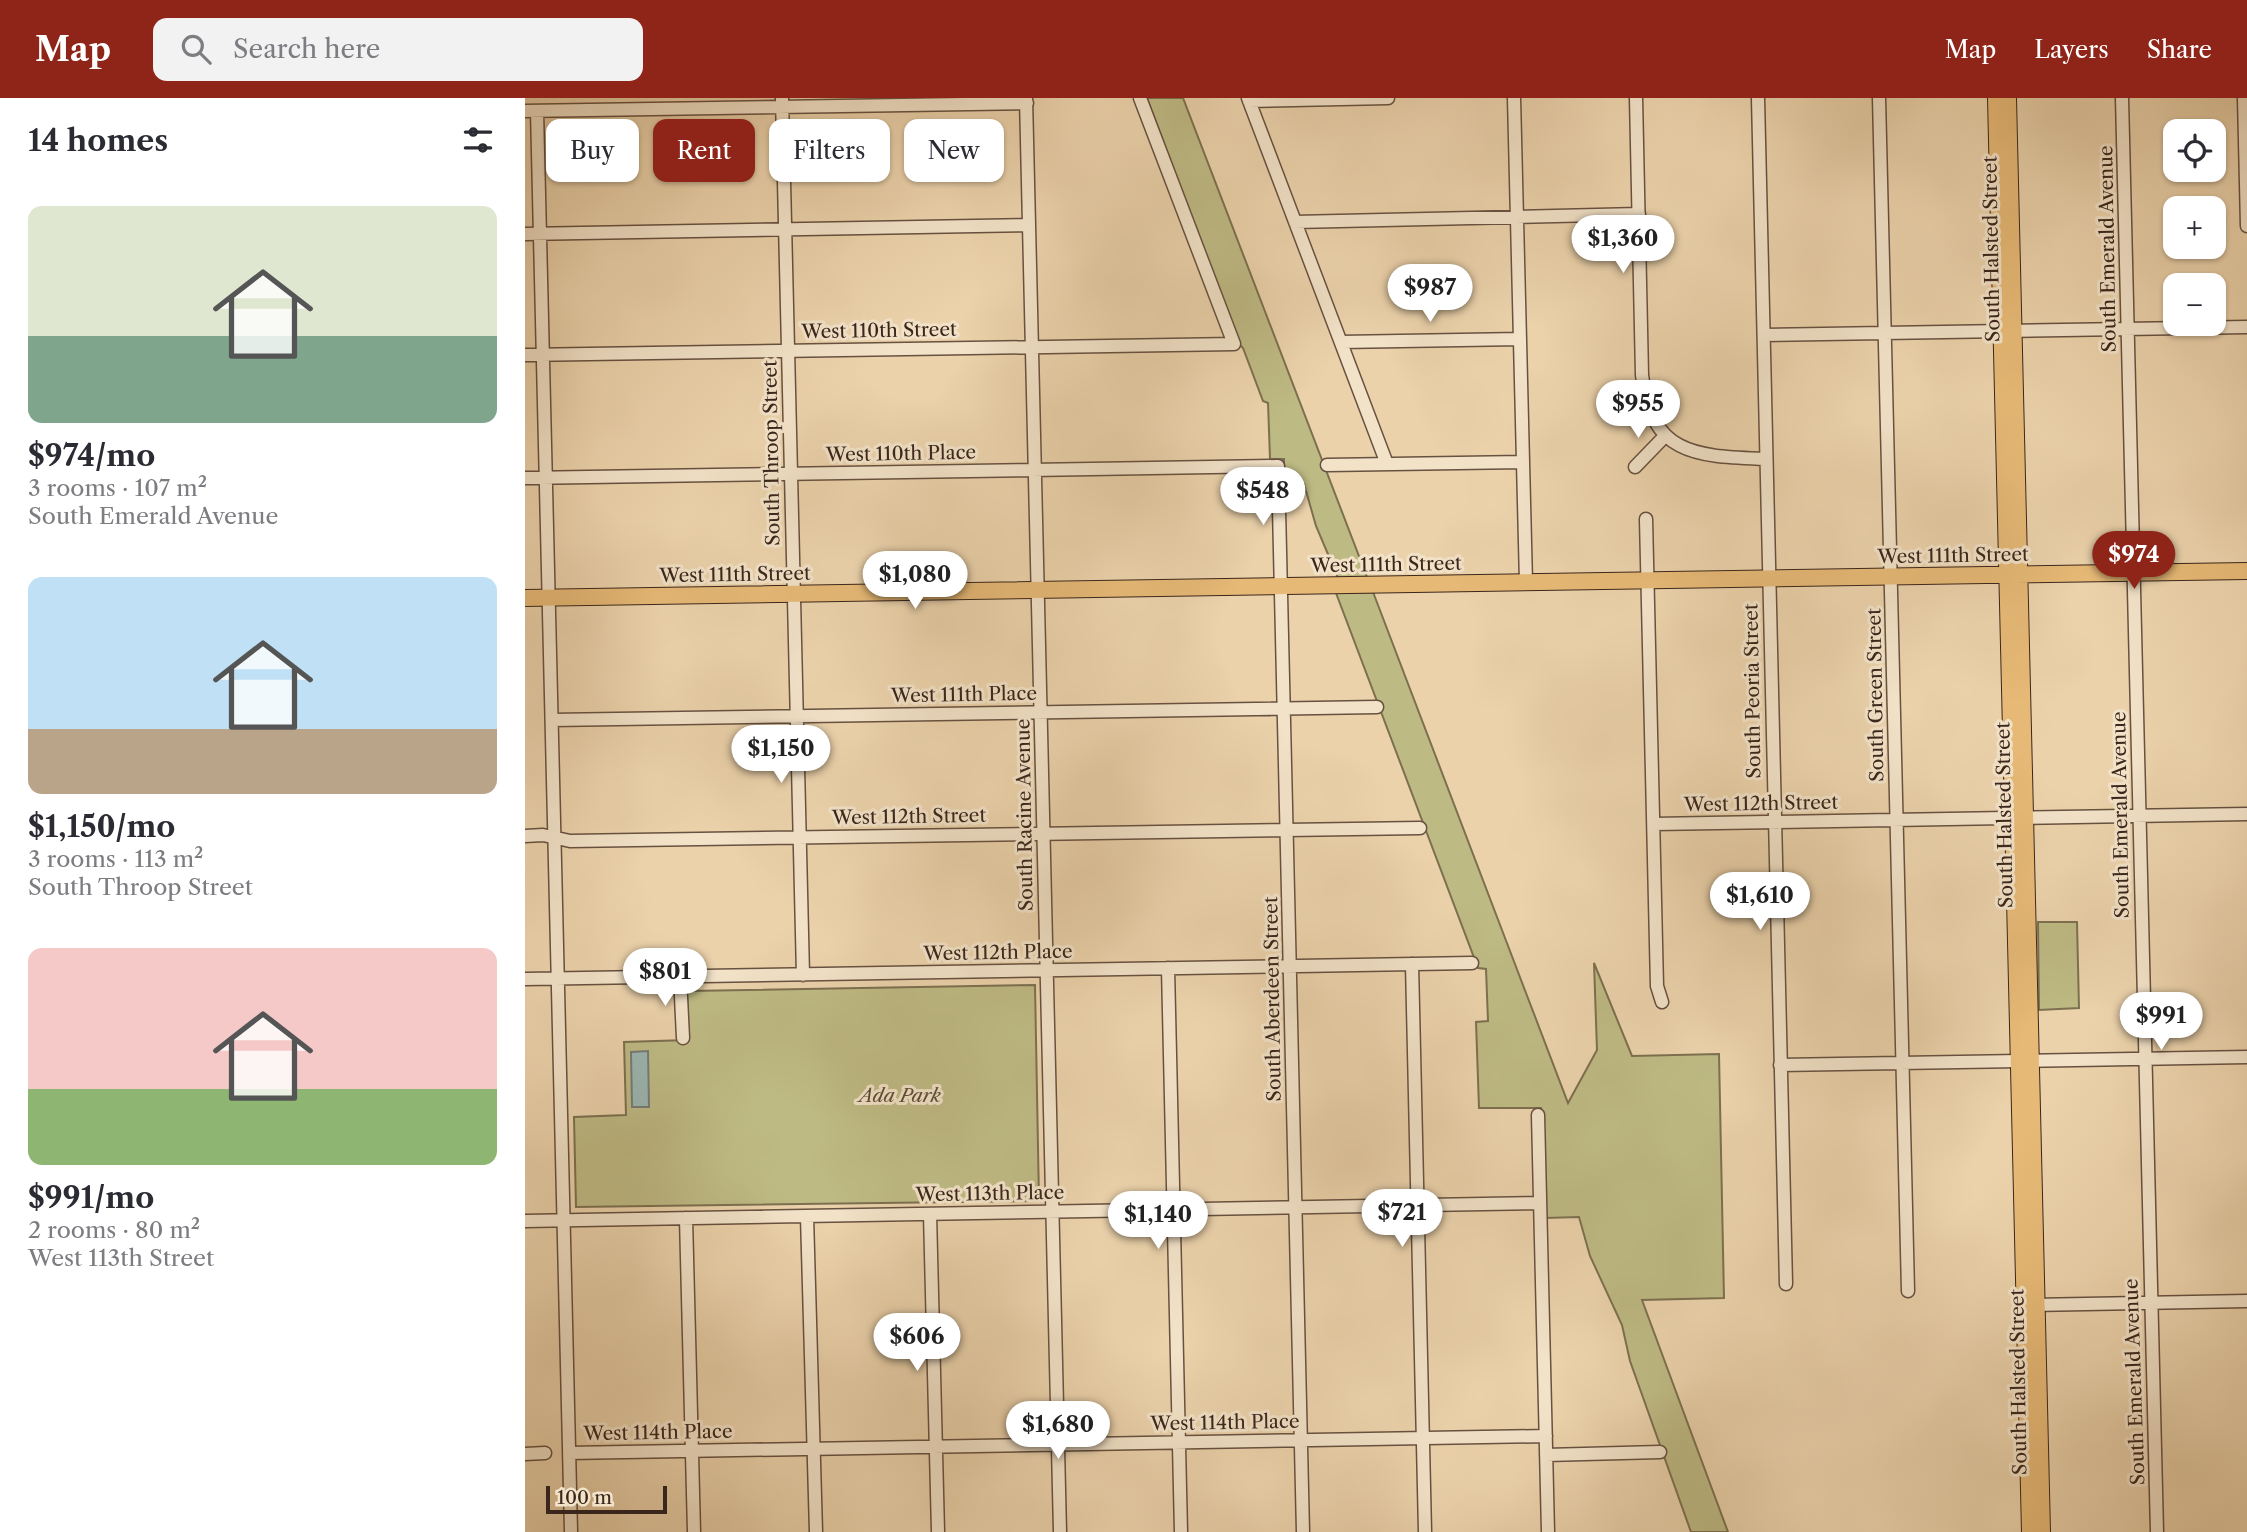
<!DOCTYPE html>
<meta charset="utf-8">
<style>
body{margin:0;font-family:"Libre Caslon Text",serif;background:#f2f2f3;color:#2b2b33;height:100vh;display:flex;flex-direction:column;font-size:26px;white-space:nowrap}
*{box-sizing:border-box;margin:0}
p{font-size:23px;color:#7c7c81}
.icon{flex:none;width:38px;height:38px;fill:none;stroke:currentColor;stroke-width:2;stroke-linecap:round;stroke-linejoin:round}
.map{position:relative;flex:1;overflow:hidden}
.drawer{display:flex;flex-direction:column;background:#fff;width:525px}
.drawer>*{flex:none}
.banner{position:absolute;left:21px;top:21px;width:665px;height:63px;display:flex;gap:14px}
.fabs{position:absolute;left:1638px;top:21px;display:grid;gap:14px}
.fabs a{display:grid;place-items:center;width:63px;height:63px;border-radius:14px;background:#fff;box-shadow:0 2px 5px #0004;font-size:35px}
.scale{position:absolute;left:21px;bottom:18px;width:121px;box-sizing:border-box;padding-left:7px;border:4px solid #3b261c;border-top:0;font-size:19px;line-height:24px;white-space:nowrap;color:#3b261c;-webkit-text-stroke:5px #f2e2c8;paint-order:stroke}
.price{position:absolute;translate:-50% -60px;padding:0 16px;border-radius:24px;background:#fff;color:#222;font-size:23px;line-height:46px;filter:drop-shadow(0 2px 4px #0008)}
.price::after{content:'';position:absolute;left:50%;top:42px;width:21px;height:16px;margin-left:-10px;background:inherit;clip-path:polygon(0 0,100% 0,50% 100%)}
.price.active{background:#8f2418;color:#fff}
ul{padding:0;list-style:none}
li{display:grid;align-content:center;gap:14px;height:371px;padding:0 28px}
li span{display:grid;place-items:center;height:217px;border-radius:14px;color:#555}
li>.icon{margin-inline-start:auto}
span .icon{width:126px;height:126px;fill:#fffc;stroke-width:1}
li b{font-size:30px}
h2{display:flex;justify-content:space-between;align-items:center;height:84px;padding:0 28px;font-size:30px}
.tag{padding:0 24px;border-radius:14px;background:#fff;box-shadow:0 2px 5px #0004;font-size:24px;line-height:63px}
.tag.active{background:#8f2418;color:#fff}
header{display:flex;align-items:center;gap:42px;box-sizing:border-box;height:98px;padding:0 35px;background:#8f2418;color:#fff}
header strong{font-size:33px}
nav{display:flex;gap:38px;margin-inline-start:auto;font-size:24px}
.search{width:490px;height:63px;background:#f2f2f3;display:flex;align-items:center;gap:18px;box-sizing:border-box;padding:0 24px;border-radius:14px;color:#7c7c81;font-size:26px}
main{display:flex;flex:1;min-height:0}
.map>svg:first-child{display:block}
.green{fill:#beba84;stroke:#7c7050;stroke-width:2}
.water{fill:#9bb6b2;stroke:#757c76;stroke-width:2}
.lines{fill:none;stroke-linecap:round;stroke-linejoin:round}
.minor-casing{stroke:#675140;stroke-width:15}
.major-casing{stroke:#3b261c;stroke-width:18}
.minor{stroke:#f2e2c8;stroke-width:12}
.major{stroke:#e6b976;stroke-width:16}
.labels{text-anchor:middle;stroke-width:6;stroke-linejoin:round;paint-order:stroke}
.street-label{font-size:19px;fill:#3b261c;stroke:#f2e2c8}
.park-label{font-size:19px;font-style:italic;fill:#5c4b36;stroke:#f2e2c8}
</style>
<header>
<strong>Map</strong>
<div class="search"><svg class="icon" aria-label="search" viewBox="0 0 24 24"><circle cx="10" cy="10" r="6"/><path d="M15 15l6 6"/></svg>Search here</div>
<nav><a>Map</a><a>Layers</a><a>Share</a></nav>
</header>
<main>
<section class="drawer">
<h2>14 homes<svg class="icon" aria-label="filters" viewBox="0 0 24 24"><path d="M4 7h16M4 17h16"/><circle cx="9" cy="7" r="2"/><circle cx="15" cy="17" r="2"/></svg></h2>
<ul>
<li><span style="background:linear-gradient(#dfe7d0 60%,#7fa58c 0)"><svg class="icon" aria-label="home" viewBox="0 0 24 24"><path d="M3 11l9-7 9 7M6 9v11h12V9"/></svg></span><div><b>$974/mo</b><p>3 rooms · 107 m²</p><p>South Emerald Avenue</p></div></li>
<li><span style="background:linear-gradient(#bfe0f5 70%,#b9a48a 0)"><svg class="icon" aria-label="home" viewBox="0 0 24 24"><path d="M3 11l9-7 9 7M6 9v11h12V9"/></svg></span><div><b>$1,150/mo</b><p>3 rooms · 113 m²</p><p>South Throop Street</p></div></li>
<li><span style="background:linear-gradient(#f6c9c9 65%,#8fb573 0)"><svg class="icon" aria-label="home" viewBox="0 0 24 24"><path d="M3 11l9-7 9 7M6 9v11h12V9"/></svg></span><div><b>$991/mo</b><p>2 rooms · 80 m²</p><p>West 113th Street</p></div></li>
</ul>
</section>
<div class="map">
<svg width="1722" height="1434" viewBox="0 0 1722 1434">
<rect width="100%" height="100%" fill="#ebd2ab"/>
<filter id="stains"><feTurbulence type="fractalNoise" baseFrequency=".00286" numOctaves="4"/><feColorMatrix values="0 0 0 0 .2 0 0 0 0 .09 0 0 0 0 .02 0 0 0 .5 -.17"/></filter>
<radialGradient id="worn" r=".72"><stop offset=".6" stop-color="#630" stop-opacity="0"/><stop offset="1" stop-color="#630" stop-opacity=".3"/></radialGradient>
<path class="green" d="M622 0H658L842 479 813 480 791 428 779 386 759 387V361H745L743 305 738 303 718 250 714 246Z
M848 494 1043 1005 1072 952 1069 865 1107 958 1194 956 1199 1200 1117 1202 1203 1434H1166L1105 1263 1097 1227 1065 1158 1054 1119 1020 1120 1016 1010H954L951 924 963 923 961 871 953 870 811 495Z
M1513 824H1552L1554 910 1514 912Z
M510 887 514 1103 51 1109 49 1019 101 1017 99 944 163 942 162 893Z"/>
<path class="water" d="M123 953 124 1009H107L106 954Z"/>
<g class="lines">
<g class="minor-casing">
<path id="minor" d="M257 0 278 877
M501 0 535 1434
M723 0 862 366
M989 0 1001 485
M1111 0 1117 277C1126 359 1173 358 1241 361
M1233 0 1261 1186
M1354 0 1383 1193
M1597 0 1632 1434
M1719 0 1722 128
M724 3 863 0
M0 13 502 5
M12 13 46 1434
M770 124 1114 116
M0 136 504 127
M1239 237 1722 229
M816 244 995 241
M0 257 709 246 615 0
M802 367 998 364
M1110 369 1140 338
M0 380 753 368 778 1434
M1121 421 1132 888 1137 904
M27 622 852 609
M1129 726 1722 716
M0 738 18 737 45 743 895 730
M887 866 900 1434
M643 870 656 1434
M155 879 158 940
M0 881 947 865
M1255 967 1722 959
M1013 1017 1023 1434
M405 1116 413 1434
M282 1118 291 1434
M161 1120 169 1434
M0 1123 1015 1105
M1505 1207 1722 1203
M44 1355 1021 1338
M0 1356 20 1355
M1021 1357 1135 1354"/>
</g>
<g class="major-casing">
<path id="major" d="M1471 0 1505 1434
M1483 0 1517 1434
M0 500 1722 473"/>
</g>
<use href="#minor" class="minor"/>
<use href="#major" class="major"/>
</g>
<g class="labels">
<g class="street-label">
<text transform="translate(1466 151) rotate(-91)" y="7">South Halsted Street</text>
<text transform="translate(1582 151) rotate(-91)" y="7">South Emerald Avenue</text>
<text transform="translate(354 232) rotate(-1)" y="7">West 110th Street</text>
<text transform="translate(246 355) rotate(-91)" y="7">South Throop Street</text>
<text transform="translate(376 355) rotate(-1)" y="7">West 110th Place</text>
<text transform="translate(1428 457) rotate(-1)" y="7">West 111th Street</text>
<text transform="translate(861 466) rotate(-1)" y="7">West 111th Street</text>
<text transform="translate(210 476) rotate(-1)" y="7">West 111th Street</text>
<text transform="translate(1227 593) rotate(-91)" y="7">South Peoria Street</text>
<text transform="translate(439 596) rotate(-1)" y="7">West 111th Place</text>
<text transform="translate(1350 597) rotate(-91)" y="7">South Green Street</text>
<text transform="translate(1236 705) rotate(-1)" y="7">West 112th Street</text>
<text transform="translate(499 717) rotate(-91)" y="7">South Racine Avenue</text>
<text transform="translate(1479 717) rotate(-91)" y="7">South Halsted Street</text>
<text transform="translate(1595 717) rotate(-91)" y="7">South Emerald Avenue</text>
<text transform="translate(384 718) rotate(-1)" y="7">West 112th Street</text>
<text transform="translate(473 854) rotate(-1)" y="7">West 112th Place</text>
<text transform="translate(747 901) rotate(-91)" y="7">South Aberdeen Street</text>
<text transform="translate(465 1095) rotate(-1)" y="7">West 113th Place</text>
<text transform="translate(1493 1284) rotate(-91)" y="7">South Halsted Street</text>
<text transform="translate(1609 1284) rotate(-92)" y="7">South Emerald Avenue</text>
<text transform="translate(700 1324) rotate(-1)" y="7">West 114th Place</text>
<text transform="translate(133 1334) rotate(-1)" y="7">West 114th Place</text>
</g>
<g class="park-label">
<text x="375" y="1004">Ada Park</text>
</g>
</g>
<rect width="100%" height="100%" filter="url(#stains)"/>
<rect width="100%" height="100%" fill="url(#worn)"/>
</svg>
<div class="fabs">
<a><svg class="icon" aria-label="locate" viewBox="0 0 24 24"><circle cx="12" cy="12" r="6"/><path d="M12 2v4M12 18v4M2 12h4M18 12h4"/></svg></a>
<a>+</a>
<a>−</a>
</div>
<div class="scale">100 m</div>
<b class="price" style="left:1098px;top:177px">$1,360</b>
<b class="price" style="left:905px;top:226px">$987</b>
<b class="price" style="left:1113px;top:342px">$955</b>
<b class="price" style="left:738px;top:429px">$548</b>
<b class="price active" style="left:1609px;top:493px">$974</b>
<b class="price" style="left:390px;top:513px">$1,080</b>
<b class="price" style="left:256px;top:687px">$1,150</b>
<b class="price" style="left:1235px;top:834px">$1,610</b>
<b class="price" style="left:140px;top:910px">$801</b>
<b class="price" style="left:1636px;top:954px">$991</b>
<b class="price" style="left:877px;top:1151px">$721</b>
<b class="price" style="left:633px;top:1153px">$1,140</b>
<b class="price" style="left:392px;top:1275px">$606</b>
<b class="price" style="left:533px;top:1363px">$1,680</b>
<div class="banner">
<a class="tag">Buy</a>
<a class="tag active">Rent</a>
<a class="tag">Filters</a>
<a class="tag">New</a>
</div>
</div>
</main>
